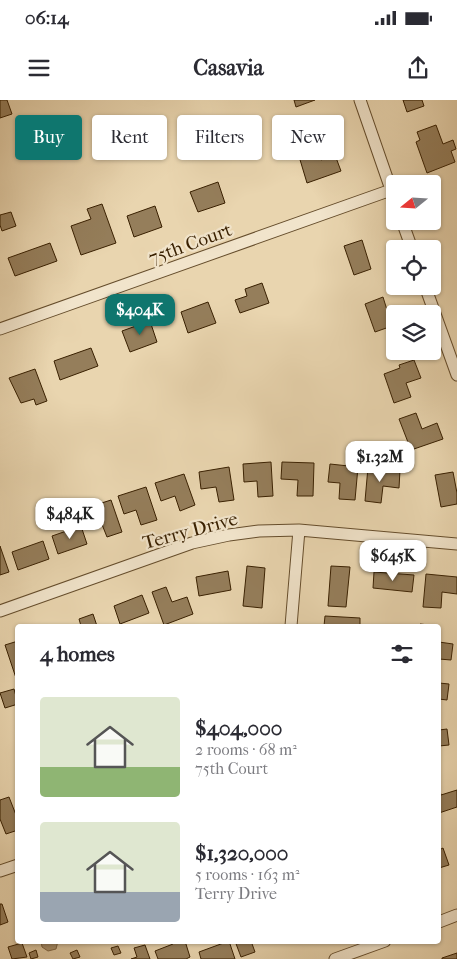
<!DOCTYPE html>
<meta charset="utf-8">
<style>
body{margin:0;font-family:"IM FELL French Canon",serif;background:#f7f7f7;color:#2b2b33;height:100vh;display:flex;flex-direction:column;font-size:19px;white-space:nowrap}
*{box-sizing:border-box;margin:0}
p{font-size:16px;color:#7c7c81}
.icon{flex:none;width:28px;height:28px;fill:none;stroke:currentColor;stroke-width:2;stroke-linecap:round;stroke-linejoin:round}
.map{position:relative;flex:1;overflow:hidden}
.panel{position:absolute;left:15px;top:524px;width:426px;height:320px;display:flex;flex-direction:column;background:#fff;border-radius:5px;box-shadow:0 1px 4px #0004}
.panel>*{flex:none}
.banner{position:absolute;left:15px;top:15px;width:428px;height:45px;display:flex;gap:10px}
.needle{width:32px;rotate:252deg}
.buttons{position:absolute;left:386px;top:75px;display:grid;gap:10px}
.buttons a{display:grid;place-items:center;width:55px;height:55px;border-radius:5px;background:#fff;box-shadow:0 1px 4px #0004;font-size:25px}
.price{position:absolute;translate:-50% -42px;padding:0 11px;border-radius:10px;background:#fff;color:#222;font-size:16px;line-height:32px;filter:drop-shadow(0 1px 2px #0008)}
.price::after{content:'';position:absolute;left:50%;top:30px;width:15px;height:11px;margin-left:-8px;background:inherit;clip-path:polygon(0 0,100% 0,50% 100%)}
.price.active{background:#0f766e;color:#fff}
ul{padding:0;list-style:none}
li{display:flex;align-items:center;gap:15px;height:125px;padding:0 25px}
li span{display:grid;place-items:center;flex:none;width:140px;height:100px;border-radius:5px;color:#555}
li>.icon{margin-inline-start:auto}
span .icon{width:60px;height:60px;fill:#fffc;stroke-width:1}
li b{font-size:21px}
h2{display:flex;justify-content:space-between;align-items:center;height:60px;padding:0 25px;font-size:21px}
.chip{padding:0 18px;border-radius:5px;background:#fff;box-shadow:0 1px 4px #0004;font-size:18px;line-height:45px}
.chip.active{background:#0f766e;color:#fff}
.status{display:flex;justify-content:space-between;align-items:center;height:35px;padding:0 25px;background:#fff;direction:ltr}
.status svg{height:14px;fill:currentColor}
header{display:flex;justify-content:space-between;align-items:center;height:65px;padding:0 25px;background:#fff;font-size:22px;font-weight:700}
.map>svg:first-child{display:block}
.water{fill:#ad9774;stroke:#7f6746}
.building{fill:#957e5b;stroke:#392001}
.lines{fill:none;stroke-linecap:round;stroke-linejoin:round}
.minor-casing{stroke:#654d2c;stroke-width:13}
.minor{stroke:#f1e4cb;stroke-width:11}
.labels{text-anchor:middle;stroke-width:4.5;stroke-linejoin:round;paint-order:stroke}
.street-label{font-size:19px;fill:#392001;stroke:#f1e4cb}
</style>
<div class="status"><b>06:14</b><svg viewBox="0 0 49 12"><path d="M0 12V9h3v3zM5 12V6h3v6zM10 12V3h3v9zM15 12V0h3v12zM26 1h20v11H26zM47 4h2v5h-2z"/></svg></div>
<header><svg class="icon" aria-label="menu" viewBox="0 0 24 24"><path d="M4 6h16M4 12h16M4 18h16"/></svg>Casavia<svg class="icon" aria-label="share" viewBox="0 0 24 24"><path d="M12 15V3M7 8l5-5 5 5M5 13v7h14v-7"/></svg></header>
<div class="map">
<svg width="457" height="859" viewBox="0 0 457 859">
<rect width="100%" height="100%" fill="#e9d5af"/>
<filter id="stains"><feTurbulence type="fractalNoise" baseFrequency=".004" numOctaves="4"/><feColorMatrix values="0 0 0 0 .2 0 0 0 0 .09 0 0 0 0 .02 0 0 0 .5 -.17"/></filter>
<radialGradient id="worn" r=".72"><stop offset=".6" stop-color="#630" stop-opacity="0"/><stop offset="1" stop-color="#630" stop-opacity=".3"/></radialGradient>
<path class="water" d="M41 841H58L56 849 48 851 42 847Z"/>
<path class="building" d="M0 0H7L12 14 0 18Z
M294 0H315L296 7Z
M403 0H422L424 6 407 12Z
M290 17 295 30 279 36 274 23Z
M436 25 443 44 453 40 456 49 451 51 455 62 427 73 416 42 420 40 417 32Z
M316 47 321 60 335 55 341 71 307 83 298 53Z
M218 82 225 103 198 112 190 92Z
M102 104 116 143 81 155 71 126 91 119 87 109Z
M155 106 162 127 134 137 127 116Z
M11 112 16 126 2 131 0 125V115Z
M362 140 371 169 354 175 344 146Z
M50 143 57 161 15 176 8 158Z
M262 183 269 203 240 213 235 200 247 196 245 189Z
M383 197 392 226 375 232 365 204Z
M208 202 216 223 188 233 181 212Z
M150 221 157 242 130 252 122 231Z
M91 248 98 266 60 280 54 261Z
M414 260 421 278 406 283 411 297 394 303 384 274 400 268 399 265Z
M35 269 47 301 36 305 34 299 21 303 9 278Z
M416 313 422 329 437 323 443 339 411 350 399 319Z
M271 362 273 396 258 397 257 381 244 382 243 364Z
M282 362 314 363 313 396H297L298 380 281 379Z
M330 364 358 367 355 400 339 399 340 383 328 382Z
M229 367 234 400 219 402 216 387 201 389 199 372Z
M368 367 400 370 399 388 383 386 381 403 365 401Z
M453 372 457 393V404L441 407 435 375Z
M184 374 195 405 180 411 175 396 161 401 155 383Z
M146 387 157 420 141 425 136 410 124 414 118 396Z
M111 400 122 432 107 437 101 422 89 426 83 409Z
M53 406 58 421 44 426 39 411Z
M81 426 87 444 58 454 52 436Z
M43 441 49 459 18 470 12 452Z
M0 446 9 472 0 475Z
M247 466 265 468 262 508 243 506Z
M331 466 350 467 346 507 328 506Z
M228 471 231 490 199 496 196 477Z
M374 472 414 475 412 492 373 488Z
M426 474 457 477V494L442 492 441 508 423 507Z
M166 487 172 502 187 497 193 514 164 525 152 492Z
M142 495 149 513 120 524 114 506Z
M93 514 97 526H81L79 519Z
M325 516 360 518V526H324Z
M420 524 438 526H420Z
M18 541V578H16L5 545Z
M439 542 453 544 451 560 439 559Z
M439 583 449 584 447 600 439 599Z
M14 589 18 604 5 608 0 593Z
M447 629 449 645 439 646V630Z
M439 686 441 695 457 690V707L439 713Z
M9 697 18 720V730L6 734 0 719V700Z
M443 748 449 765 439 768V750Z
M0 804H2L8 822 0 825Z
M172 841H185L190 857 186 859H158L155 851 173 844Z
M229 841 235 859H201L199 852Z
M235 841H251L255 852 241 857Z
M22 843 27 857 12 859 8 847Z
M145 845 150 859H131L137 857 134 848Z
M118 846 121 853 114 855 111 848Z
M36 850 38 857 31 859 29 853Z
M77 850 80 857 73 859 70 853Z
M457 853V859H442V858Z"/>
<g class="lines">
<g class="minor-casing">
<path id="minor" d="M360 0 395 101
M402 121 412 149
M425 186 457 275
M0 229 391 90
M0 511 192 443 229 435 259 431 299 430 457 444
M291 526 299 430
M0 771 18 765
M439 822 457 815
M335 859 385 841"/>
</g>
<use href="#minor" class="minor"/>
</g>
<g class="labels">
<g class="street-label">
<text transform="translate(190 143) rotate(-20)" y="7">75th Court</text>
<text transform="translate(190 430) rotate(-15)" y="7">Terry Drive</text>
</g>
</g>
<rect width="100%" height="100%" filter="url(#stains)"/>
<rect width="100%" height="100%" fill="url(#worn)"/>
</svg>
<div class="buttons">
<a><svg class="needle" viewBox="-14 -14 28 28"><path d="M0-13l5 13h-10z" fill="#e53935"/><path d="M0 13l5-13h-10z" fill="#7c7c81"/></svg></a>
<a><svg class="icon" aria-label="locate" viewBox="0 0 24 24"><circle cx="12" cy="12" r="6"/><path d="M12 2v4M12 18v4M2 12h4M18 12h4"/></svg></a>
<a><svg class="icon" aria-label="layers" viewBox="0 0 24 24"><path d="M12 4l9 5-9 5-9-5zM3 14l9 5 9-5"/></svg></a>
</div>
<b class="price active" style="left:140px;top:236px">$404K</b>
<b class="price" style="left:380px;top:383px">$1.32M</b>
<b class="price" style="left:70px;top:440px">$484K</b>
<b class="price" style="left:393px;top:482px">$645K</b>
<div class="banner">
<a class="chip active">Buy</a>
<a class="chip">Rent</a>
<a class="chip">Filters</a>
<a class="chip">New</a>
</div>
<section class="panel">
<h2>4 homes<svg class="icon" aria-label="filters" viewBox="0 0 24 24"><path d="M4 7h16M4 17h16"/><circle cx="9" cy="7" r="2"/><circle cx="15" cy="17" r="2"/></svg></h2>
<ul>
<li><span style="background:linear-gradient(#dfe7d0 70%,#8fb573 0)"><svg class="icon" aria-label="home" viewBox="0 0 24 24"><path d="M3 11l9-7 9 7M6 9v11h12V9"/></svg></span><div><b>$404,000</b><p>2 rooms · 68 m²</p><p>75th Court</p></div></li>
<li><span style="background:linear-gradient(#dfe7d0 70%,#9aa5b1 0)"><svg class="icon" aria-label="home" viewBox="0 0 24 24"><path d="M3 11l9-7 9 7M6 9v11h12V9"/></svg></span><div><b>$1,320,000</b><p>5 rooms · 163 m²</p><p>Terry Drive</p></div></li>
</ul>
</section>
</div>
